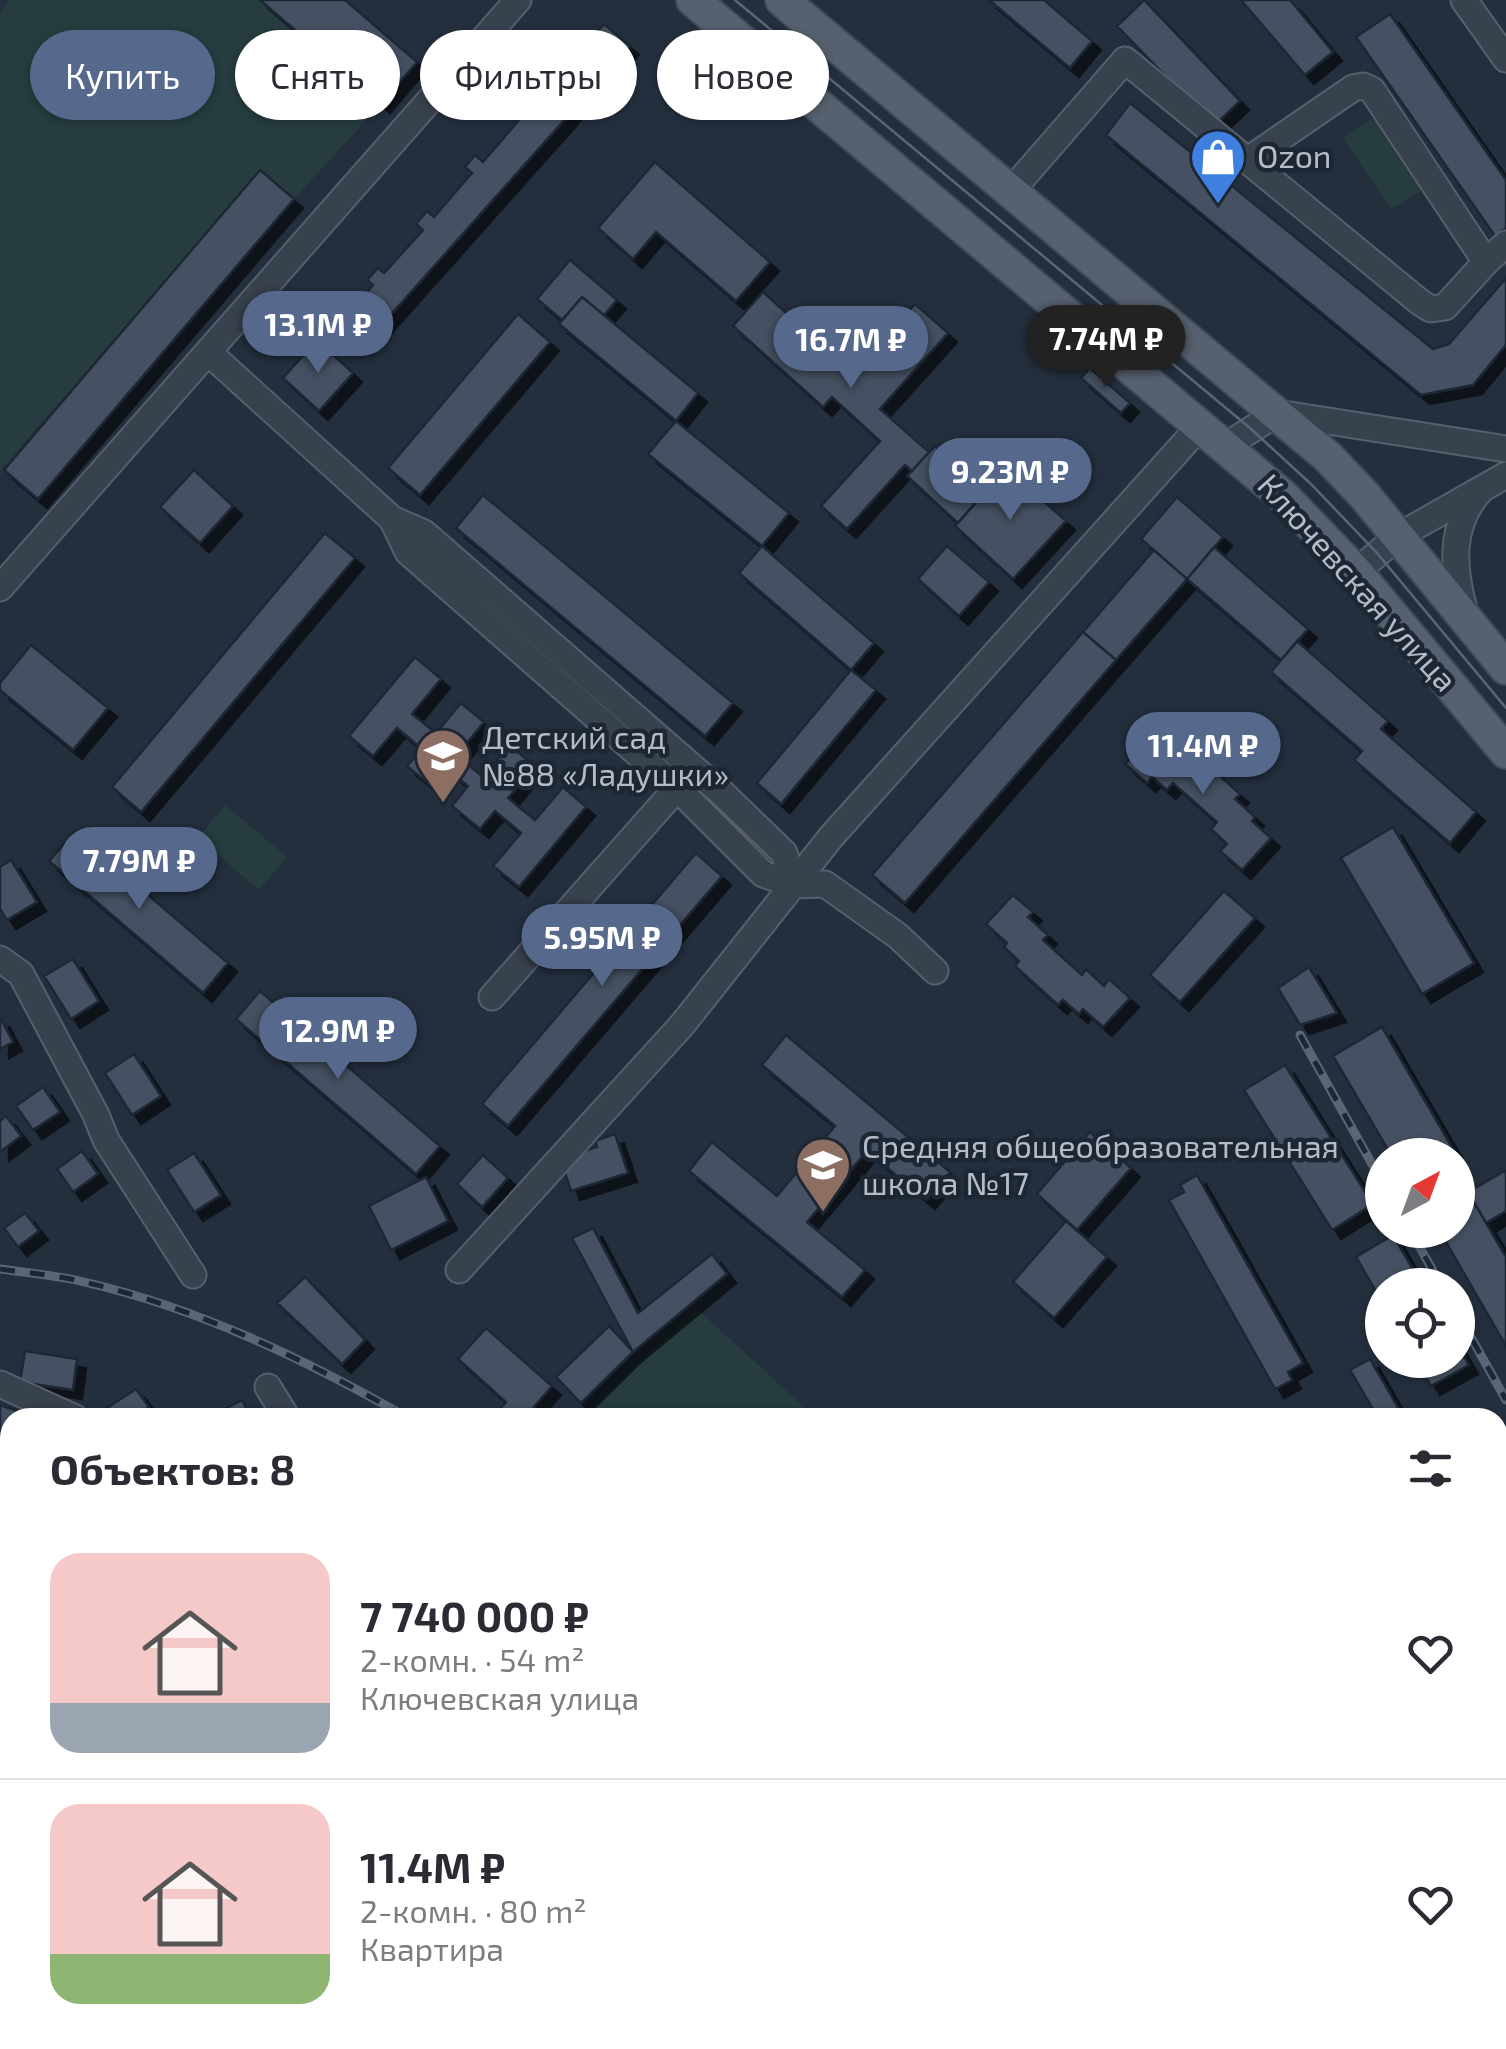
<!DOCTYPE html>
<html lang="ru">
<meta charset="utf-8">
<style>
body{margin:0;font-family:"Exo 2",sans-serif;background:#f2f2f3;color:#2b2b33;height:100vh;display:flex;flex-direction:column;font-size:38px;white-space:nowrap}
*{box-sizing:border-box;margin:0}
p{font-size:32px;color:#7c7c81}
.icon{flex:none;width:55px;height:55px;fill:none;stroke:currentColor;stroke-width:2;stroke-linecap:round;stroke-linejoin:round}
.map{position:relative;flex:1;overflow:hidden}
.sheet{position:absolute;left:0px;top:1408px;width:1508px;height:642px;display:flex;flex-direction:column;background:#fff;border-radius:30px 30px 0 0;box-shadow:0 2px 8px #0004}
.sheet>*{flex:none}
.hud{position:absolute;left:30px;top:30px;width:1000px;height:90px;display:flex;gap:20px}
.needle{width:65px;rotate:41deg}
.tools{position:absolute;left:1365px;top:1138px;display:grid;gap:20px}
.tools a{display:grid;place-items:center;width:110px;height:110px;border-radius:50%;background:#fff;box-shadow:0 2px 8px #0004;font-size:50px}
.price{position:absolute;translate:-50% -85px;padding:0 22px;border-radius:35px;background:#56698c;color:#fff;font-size:32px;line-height:65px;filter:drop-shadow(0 2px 5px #0008)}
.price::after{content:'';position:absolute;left:50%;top:60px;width:30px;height:22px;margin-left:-15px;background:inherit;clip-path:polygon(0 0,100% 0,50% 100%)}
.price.active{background:#222;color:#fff}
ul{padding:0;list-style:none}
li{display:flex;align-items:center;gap:30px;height:250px;padding:0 50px}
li+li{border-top:2px solid #e1e1e2}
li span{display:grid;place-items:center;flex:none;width:280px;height:200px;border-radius:30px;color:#555}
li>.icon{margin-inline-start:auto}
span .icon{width:120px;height:120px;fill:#fffc;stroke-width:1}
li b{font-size:42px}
h2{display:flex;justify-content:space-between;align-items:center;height:120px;padding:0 50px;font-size:42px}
.pill{padding:0 35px;border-radius:45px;background:#fff;box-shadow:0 2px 8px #0004;font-size:35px;line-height:90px}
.pill.active{background:#56698c;color:#fff}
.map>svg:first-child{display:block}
.green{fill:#263c3f}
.building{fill:#455162;stroke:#1f2835;stroke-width:2.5;filter:url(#shadow)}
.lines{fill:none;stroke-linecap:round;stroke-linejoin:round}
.minor-casing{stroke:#565f6c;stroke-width:29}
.major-casing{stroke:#414a57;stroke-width:36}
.minor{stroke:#38414e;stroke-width:25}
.major{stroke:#56606e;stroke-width:32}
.tram{stroke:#5a6575;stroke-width:2.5}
.rail-casing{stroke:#5a6575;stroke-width:9}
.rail{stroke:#1d2633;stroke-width:5;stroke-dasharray:15;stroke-linecap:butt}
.labels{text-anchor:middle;stroke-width:9;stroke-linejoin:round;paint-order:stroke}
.poi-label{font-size:32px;fill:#b4bcc9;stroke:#1d2633;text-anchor:start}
.street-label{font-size:32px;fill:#b4bcc9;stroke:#1d2633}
</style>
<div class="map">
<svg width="1506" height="2049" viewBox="0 0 1506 2049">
<defs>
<filter id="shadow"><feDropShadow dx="9" dy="9" stdDeviation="0" flood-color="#0009"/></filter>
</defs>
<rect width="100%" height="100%" fill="#242f3e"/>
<path class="green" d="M10 0H260L381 104 294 199 260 170 0 471V13Z
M1375 116 1425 188 1391 209 1343 138Z
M225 805 287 857 259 890 198 838Z
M697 1309 815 1417H580Z"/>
<path class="building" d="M260 0H345L417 62 381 104Z
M989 0H1044L1092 41 1070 68Z
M1144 0 1240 101 1214 126 1117 26Z
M1241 0H1290L1333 52 1305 75Z
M1390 14 1506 180V228L1495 236 1356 37Z
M604 24 630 46 618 60 623 64 614 75 621 81 600 104 594 99 586 108 579 103 567 117 542 94 555 80 549 75 556 66 550 61 571 37 579 43 586 35 591 39Z
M542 94 567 117 379 328 355 306 373 285 367 280 378 268 384 273 423 230 416 224 427 211 434 217 472 173 465 167 475 155 483 162 519 120 511 113 523 100 531 107Z
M1130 103 1433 349 1449 344 1506 278V345L1473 385 1421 395 1106 135Z
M655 162 770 262 736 301 656 232 633 259 598 228Z
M260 170 294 199 38 499 4 470Z
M570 260 617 300 604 315 582 297 562 320 537 299Z
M763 292 853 373 915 304 948 333 880 409 929 452 912 471 905 465 847 529 821 506 880 441 832 397 823 407 733 326Z
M582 297 698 393 676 421 559 324Z
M518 314 550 342 420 495 388 468Z
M317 340 353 373 319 411 283 378Z
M1090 368 1130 403 1121 413 1081 378Z
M676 421 789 513 762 546 648 454Z
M935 446 985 492 958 523 907 476Z
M1007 468 1066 521 1013 579 955 526Z
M194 470 233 506 200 543 160 507Z
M483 495 733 703 705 736 456 528Z
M1177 497 1223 537 1187 579 1141 539Z
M325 533 355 558 141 812 112 787Z
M762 546 874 643 851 670 739 573Z
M947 546 989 582 959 616 918 579Z
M1214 547 1308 629 1281 660 1187 579Z
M1154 550 1187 579 1116 660 1083 632Z
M1083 632 1116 660 905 903 872 875Z
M1297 641 1388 721 1381 729 1476 812 1450 843 1354 760 1362 751 1271 672Z
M31 645 108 708 73 750 0 690V683Z
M415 657 441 679 412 714 436 733 461 703 484 722 457 755 483 777 509 745 535 766 508 798 535 820 563 787 586 807 519 887 493 866 521 833 495 811 480 829 452 806 468 786 446 768 431 786 407 766 422 749 397 728 373 756 349 736Z
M851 670 876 690 781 804 757 783Z
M1152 734 1172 753 1175 749 1192 763 1198 756 1240 794 1235 799 1255 817 1252 821 1271 838 1242 870 1220 851 1227 844 1211 829 1217 822 1173 783 1167 790 1152 777 1147 783 1125 764Z
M1393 827 1474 963 1422 994 1341 858Z
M74 832 228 963 203 993 49 861Z
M696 853 722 876 508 1126 482 1104Z
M11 860 37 902 7 920 0 909V867Z
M1224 891 1255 918 1180 1002 1150 975Z
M1013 895 1033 912 1028 917 1048 935 1043 940 1082 975 1086 969 1104 986 1109 979 1130 998 1103 1027 1083 1009 1079 1014 1063 1000 1058 1005 1015 966 1019 961 1004 947 1007 943 986 924Z
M73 959 99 1001 71 1019 44 976Z
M1309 967 1337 1013 1300 1025 1278 988Z
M260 991 440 1146 416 1174 236 1019Z
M0 1017 13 1042 0 1049Z
M1382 1027 1453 1149 1443 1155H1391L1333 1056Z
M786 1035 950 1172 926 1200 867 1151 807 1222 865 1270 842 1297 689 1171 712 1142 777 1196 835 1126 762 1065Z
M134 1054 161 1096 132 1115 105 1073Z
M1285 1065 1373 1204 1332 1230 1244 1090Z
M43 1087 60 1112 33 1130 16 1106Z
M6 1116 21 1136 0 1152V1121Z
M1090 1132 1131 1168 1077 1230 1037 1194Z
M615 1134 628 1173 571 1191 560 1158 597 1147 595 1141Z
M82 1151 98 1174 73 1192 57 1169Z
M194 1153 221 1195 194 1212 167 1170Z
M483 1155 508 1178 482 1207 457 1184Z
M1506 1170V1211L1486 1223 1468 1192Z
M1197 1175 1303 1363 1288 1372 1292 1380 1275 1389 1169 1200 1184 1192 1180 1185Z
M426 1177 448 1221 391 1250 369 1206Z
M1468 1192 1506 1257V1346L1439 1230H1458V1199Z
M25 1213 39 1231 18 1247 4 1228Z
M1066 1221 1107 1257 1054 1318 1013 1282Z
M593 1228 638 1313 712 1254 727 1274 633 1352 572 1238Z
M1393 1235 1422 1285H1382V1302L1356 1257Z
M305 1277 365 1340 342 1364 277 1303Z
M609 1326 633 1352 581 1403 556 1377Z
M486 1328 552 1386 534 1407 545 1418H492L506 1402 458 1359Z
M1458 1346 1469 1365 1431 1386 1416 1360H1458Z
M25 1351 77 1359 73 1390 20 1382Z
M1370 1359 1404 1418H1378L1350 1370Z
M136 1389 149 1407 133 1418H113L107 1408Z
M242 1400 251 1418H215L214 1415Z
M0 1405 26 1414 25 1418H10V1434L0 1431Z
M1506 1522V1583L1498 1588V1526Z
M0 1552 10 1570V1580L0 1585Z
M1506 1690V1724L1498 1708V1695Z
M10 1740V1778L0 1762V1746Z
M1498 1818 1506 1834V1891L1498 1895Z
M10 1863V1891L0 1896V1869Z
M10 1962V1992L0 1998V1968Z
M171 2040H210L215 2049H176Z
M437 2040 442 2049H419Z
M632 2040H642L647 2049H615Z
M712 2040H751L757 2049H718Z
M967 2040H996L1005 2049H959Z"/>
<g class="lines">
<g class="minor-casing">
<path id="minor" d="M1464 0 1506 59
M1011 191 1125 60 1421 303 1431 309 1445 307 1486 262 1372 90 1363 86 1353 88 1248 160
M1486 262 1506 244
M208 352 392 519 424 533 721 792 784 853 794 885
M1226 446 1277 413 1506 449
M392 519 408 552 677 788 763 874 794 885 825 884 898 936 935 971
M1356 572 1397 537 1506 475
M0 588 518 0
M1465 613C1453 570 1448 526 1480 491
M0 959 21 974 96 1115 106 1140 193 1275
M492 997 677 788
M459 1270 682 1025 831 837 1201 425
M0 1384 75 1418
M268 1387 287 1418
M0 1658 10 1675
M0 1929 10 1923
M240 2040 246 2049
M666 2040 671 2049
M933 2044 937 2040
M829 2049 839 2040"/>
</g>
<g class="major-casing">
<path id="major" d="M693 0 1283 496 1356 572 1506 752
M782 0 1328 457 1365 496 1506 668"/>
</g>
<use href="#minor" class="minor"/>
<use href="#major" class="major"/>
<path class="tram" d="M735 0 1250 428 1311 484 1377 553 1506 708"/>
<g class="rail-casing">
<path id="rail" d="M1300 1035 1382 1182
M1410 1230 1441 1285
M0 1269C28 1273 56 1275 84 1282 198 1308 307 1360 408 1418
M1458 1314 1506 1400
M1498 1934 1506 1950
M1131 2040 1140 2049"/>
</g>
<use href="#rail" class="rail"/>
</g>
<defs>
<g id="shop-pin" transform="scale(2.875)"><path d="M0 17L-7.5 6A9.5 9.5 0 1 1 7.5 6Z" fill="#3f7fe0" stroke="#1d2633"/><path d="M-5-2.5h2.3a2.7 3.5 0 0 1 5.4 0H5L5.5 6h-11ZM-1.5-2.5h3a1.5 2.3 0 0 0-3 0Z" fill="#fff"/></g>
<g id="school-pin" transform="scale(2.875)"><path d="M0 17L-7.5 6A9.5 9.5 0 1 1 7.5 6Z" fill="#8d6e63" stroke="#1d2633"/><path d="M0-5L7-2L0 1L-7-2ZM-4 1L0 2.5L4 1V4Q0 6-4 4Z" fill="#fff"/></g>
</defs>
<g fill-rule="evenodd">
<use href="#shop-pin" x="1218" y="157"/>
<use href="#school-pin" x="443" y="756"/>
<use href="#school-pin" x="823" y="1165"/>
</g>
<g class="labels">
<g class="poi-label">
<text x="1257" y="168">Ozon</text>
<text x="482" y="749">Детский сад<tspan x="482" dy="37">№88 «Ладушки»</tspan></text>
<text x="862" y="1158">Средняя общеобразовательная<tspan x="862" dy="37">школа №17</tspan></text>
</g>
<g class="street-label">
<text transform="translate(1357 583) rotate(48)" y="11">Ключевская улица</text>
</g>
</g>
</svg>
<div class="tools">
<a><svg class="needle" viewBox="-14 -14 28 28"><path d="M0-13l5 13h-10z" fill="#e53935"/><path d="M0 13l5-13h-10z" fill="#7c7c81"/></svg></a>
<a><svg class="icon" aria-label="locate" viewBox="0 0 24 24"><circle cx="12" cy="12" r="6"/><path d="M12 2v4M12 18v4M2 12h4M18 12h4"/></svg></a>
</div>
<b class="price" style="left:318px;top:376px">13.1M ₽</b>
<b class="price active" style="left:1106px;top:390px">7.74M ₽</b>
<b class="price" style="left:851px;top:391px">16.7M ₽</b>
<b class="price" style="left:1010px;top:523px">9.23M ₽</b>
<b class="price" style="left:1203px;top:797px">11.4M ₽</b>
<b class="price" style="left:139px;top:912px">7.79M ₽</b>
<b class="price" style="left:602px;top:989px">5.95M ₽</b>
<b class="price" style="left:338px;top:1082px">12.9M ₽</b>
<div class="hud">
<a class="pill active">Купить</a>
<a class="pill">Снять</a>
<a class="pill">Фильтры</a>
<a class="pill">Новое</a>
</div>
<section class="sheet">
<h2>Объектов: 8<svg class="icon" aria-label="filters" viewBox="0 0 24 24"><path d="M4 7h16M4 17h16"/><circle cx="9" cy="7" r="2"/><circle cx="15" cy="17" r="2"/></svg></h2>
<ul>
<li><span style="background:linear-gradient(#f6c9c9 75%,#9aa5b1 0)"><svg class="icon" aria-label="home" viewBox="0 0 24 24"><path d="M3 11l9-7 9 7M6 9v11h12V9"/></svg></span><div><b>7 740 000 ₽</b><p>2-комн. · 54 m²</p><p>Ключевская улица</p></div><svg class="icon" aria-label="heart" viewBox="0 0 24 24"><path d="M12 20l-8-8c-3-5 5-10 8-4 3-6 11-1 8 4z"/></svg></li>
<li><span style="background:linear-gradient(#f6c9c9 75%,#8fb573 0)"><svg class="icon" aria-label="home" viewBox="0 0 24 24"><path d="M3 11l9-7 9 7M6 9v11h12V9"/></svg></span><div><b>11.4M ₽</b><p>2-комн. · 80 m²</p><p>Квартира</p></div><svg class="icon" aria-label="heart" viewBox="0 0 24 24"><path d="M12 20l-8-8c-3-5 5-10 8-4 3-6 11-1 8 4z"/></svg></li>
</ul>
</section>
</div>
